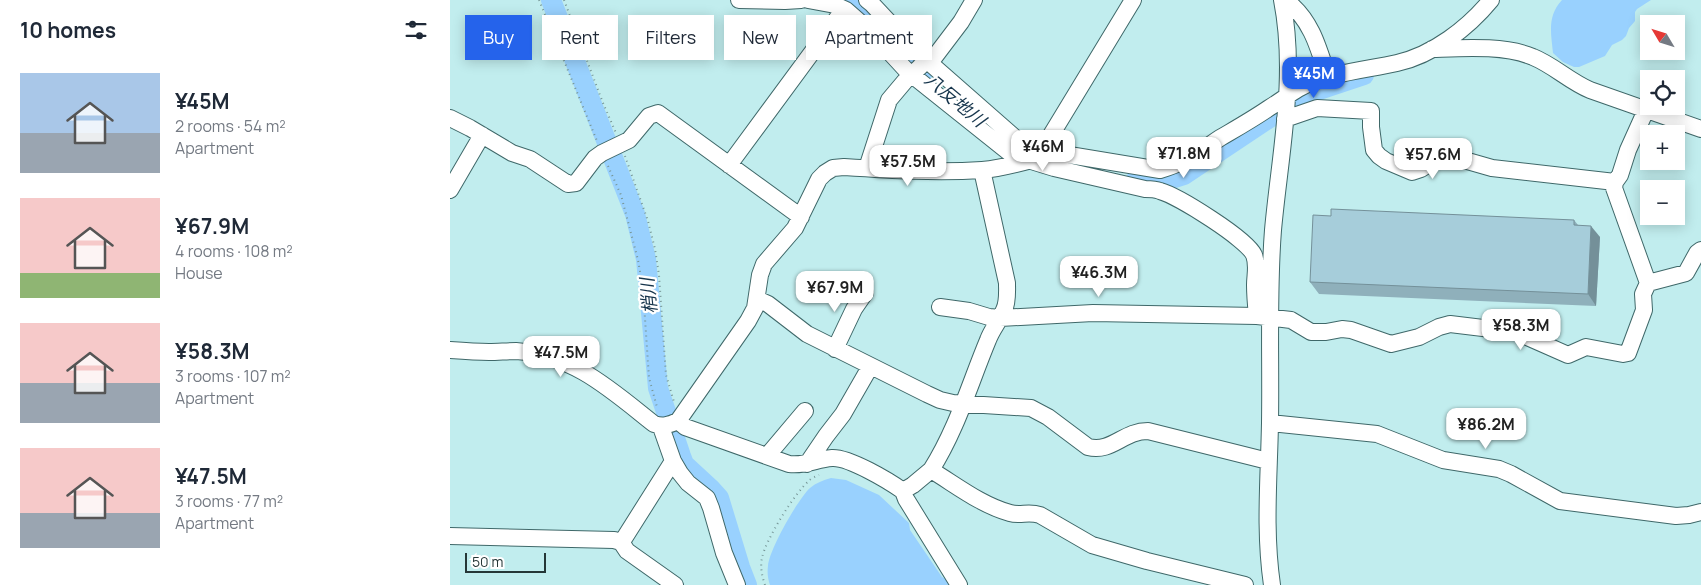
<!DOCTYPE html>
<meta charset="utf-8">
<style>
body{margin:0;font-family:Manrope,"Noto Sans JP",sans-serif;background:#f6f6f7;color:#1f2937;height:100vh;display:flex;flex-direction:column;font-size:19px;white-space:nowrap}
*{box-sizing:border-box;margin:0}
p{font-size:16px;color:#747a83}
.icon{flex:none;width:28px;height:28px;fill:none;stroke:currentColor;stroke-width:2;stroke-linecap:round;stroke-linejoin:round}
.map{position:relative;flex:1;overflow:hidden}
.drawer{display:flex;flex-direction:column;background:#fff;width:450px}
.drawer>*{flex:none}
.top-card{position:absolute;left:15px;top:15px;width:475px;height:45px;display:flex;gap:10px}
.needle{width:32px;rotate:308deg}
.buttons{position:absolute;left:1190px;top:15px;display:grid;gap:10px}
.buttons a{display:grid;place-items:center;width:45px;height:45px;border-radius:0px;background:#fff;box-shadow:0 2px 12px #0003;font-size:25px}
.scale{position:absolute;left:15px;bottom:12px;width:81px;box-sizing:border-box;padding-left:5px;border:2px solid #253737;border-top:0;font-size:14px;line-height:18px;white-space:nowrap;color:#253737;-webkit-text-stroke:4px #fff;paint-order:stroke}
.price{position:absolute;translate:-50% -42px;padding:0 11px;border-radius:10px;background:#fff;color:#222;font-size:16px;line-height:32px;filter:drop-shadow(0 1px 2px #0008)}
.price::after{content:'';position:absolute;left:50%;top:30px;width:15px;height:11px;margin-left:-8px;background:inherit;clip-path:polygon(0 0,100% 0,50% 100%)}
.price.on{background:#2563eb;color:#fff}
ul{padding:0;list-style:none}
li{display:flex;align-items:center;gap:15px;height:125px;padding:0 20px}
li span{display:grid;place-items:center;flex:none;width:140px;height:100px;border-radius:0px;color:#555}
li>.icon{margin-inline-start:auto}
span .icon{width:60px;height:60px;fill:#fffc;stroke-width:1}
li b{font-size:21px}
h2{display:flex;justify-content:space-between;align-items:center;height:60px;padding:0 20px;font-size:21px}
.chip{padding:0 18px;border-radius:0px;background:#fff;box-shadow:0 2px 12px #0003;font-size:18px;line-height:45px}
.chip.on{background:#2563eb;color:#fff}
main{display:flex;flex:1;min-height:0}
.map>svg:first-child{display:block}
.water{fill:#99d1fe}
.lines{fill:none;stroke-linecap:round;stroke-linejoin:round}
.river{stroke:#99d1fe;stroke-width:20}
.minor-casing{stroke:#3f6869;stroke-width:18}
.path{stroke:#779798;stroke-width:2;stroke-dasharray:1 4;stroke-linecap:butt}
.minor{stroke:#fff;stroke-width:16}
.wall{fill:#8fb0bb}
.shaded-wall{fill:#749099}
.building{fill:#a6cdda;stroke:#749099}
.labels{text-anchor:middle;stroke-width:4.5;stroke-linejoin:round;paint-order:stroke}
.water-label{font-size:18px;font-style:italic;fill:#16354c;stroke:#fff}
</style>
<main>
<section class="drawer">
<h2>10 homes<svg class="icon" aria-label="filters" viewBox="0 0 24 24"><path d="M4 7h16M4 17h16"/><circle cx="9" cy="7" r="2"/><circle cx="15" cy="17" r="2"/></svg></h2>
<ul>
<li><span style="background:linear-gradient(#a9c7e8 60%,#9aa5b1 0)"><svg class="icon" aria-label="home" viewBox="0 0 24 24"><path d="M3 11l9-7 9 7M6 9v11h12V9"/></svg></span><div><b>¥45M</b><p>2 rooms · 54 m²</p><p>Apartment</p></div></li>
<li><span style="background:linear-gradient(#f6c9c9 75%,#8fb573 0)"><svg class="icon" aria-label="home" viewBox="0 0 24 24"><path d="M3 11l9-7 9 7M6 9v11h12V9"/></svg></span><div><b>¥67.9M</b><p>4 rooms · 108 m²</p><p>House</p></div></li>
<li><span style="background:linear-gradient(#f6c9c9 60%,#9aa5b1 0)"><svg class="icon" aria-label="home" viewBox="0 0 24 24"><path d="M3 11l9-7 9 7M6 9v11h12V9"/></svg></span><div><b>¥58.3M</b><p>3 rooms · 107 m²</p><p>Apartment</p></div></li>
<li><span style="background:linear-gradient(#f6c9c9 65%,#9aa5b1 0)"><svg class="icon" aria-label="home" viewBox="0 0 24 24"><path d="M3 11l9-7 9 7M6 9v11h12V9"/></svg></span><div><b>¥47.5M</b><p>3 rooms · 77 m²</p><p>Apartment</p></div></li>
</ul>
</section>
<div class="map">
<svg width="1251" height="585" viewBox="0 0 1251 585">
<rect width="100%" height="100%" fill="#c1edee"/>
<path class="water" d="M1112 0H1201L1187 9 1185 12V21L1179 28 1176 36 1172 40 1162 45 1155 56 1129 67H1124L1113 62 1103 53C1101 33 1097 16 1112 0Z
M381 478 396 480 429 495 459 523 460 530 492 577 501 582 502 585H320C318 579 317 573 318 566 319 550 348 499 360 488 366 483 373 480 381 478Z"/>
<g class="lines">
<path class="river" d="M101 0 185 214 196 259 208 388 231 456 234 464 260 488 269 498 290 567 297 585
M397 0 412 9 472 74
M685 181 709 183 734 175 854 95 914 75"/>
<g class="minor-casing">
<path id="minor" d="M289 0 335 1 351 0
M358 0 385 5 396 10 421 32 457 71 571 162
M417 0 422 4 465 50 572 144 583 149 710 170C735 163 749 152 770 138 787 128 803 119 819 108 829 102 838 95 848 89 876 73 916 70 947 63 983 55 1018 28 1041 0
M835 0C861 18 869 49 878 78
M982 49C1013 48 1055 45 1083 57 1103 65 1119 81 1140 90L1251 129
M1196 110 1178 150 1170 175 1165 182 1164 188 1198 283
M0 118 20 128 62 153 80 159 118 184 126 183 145 158 152 153 179 140 199 116 208 113 351 217
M835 119 867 108 921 111V127L924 150 929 156 936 161 962 172 971 169 990 157 1000 156 1042 168 1165 182
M592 150 683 0
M578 160 604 168 695 189C700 189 705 189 710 191 728 196 797 239 804 255 808 265 805 275 805 285 805 296 806 306 807 316L841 320 861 332H876L892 329 901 330 941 344 969 337 989 327 1000 324 1066 332 1118 355 1136 347 1173 354 1178 353 1194 310 1193 294 1198 283 1236 273 1247 253 1251 250
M279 165 394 9
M417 168 439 100 455 81 473 64 483 59 511 22 524 0
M0 190 32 135
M307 299 318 304 357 334 477 394 490 400 503 403 581 408 598 417 638 447C662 453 673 431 698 431L818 461
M490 307 519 311 539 317 550 318 643 313 807 316
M385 349 404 309 415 293
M0 350C13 351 26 352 39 352 48 352 57 351 66 351 124 355 161 390 204 424 213 427 219 425 228 421L298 321 305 308 310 275 314 264 345 228 369 179 375 173 383 168 394 167C440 170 486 173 532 170 558 168 583 159 608 153
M228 421 235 427 339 464C357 466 366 459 382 458 399 457 439 481 453 491L463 485 481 470C506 485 531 505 560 513 571 516 578 511 590 515L642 545 697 561 795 585
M820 423 927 434 993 460 1049 469 1061 474 1110 501 1226 516 1239 515 1251 512
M211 427 223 461 230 473 238 483 257 498 261 508 274 553 287 585
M317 456 355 411
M357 464 376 436 393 414 420 367
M481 470C507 429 520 383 538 340 542 329 550 320 554 310 558 302 557 292 557 283L532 170
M453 491 456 499 509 585
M0 536 164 540 171 542 175 537 223 461
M171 542 177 551 225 585
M822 585C814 530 819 478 820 423 821 358 818 294 823 230 830 153 847 77 832 0"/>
</g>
<path class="path" d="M89 0 147 141
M114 0 153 103 166 133
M175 156 198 221 205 249 209 275 216 375 224 402
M158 166 171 195 188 260 193 289 199 378 207 407
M315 585C312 576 310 567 312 558 315 541 345 492 359 481 361 478 365 477 369 475"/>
<use href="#minor" class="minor"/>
</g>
<path class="wall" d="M881 216 1124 220 1128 225 1150 237 1146 306 869 294 860 282Z"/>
<path class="shaded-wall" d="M1141 226 1150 237 1146 306 1138 294Z"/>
<path class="building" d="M881 209 1124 220V225L1141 226 1138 294 860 282 863 215 881 216Z"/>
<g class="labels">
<g class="water-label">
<text transform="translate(505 100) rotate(40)" y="6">八反地川</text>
<text transform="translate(199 296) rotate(-96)" y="6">梢川</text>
</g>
</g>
</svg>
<div class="buttons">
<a><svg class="needle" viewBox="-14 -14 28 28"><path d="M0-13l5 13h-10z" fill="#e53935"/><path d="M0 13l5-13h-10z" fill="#747a83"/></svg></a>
<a><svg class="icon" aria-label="locate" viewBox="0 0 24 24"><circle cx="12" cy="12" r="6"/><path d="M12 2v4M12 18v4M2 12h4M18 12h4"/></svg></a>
<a>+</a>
<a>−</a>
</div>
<div class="scale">50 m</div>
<b class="price on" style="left:864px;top:99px">¥45M</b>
<b class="price" style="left:593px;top:172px">¥46M</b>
<b class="price" style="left:734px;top:179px">¥71.8M</b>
<b class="price" style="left:983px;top:180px">¥57.6M</b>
<b class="price" style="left:458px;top:187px">¥57.5M</b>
<b class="price" style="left:649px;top:298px">¥46.3M</b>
<b class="price" style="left:385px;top:313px">¥67.9M</b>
<b class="price" style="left:1071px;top:351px">¥58.3M</b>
<b class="price" style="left:111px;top:378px">¥47.5M</b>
<b class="price" style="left:1036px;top:450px">¥86.2M</b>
<div class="top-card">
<a class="chip on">Buy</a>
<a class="chip">Rent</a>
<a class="chip">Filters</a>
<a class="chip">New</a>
<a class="chip">Apartment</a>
</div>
</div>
</main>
